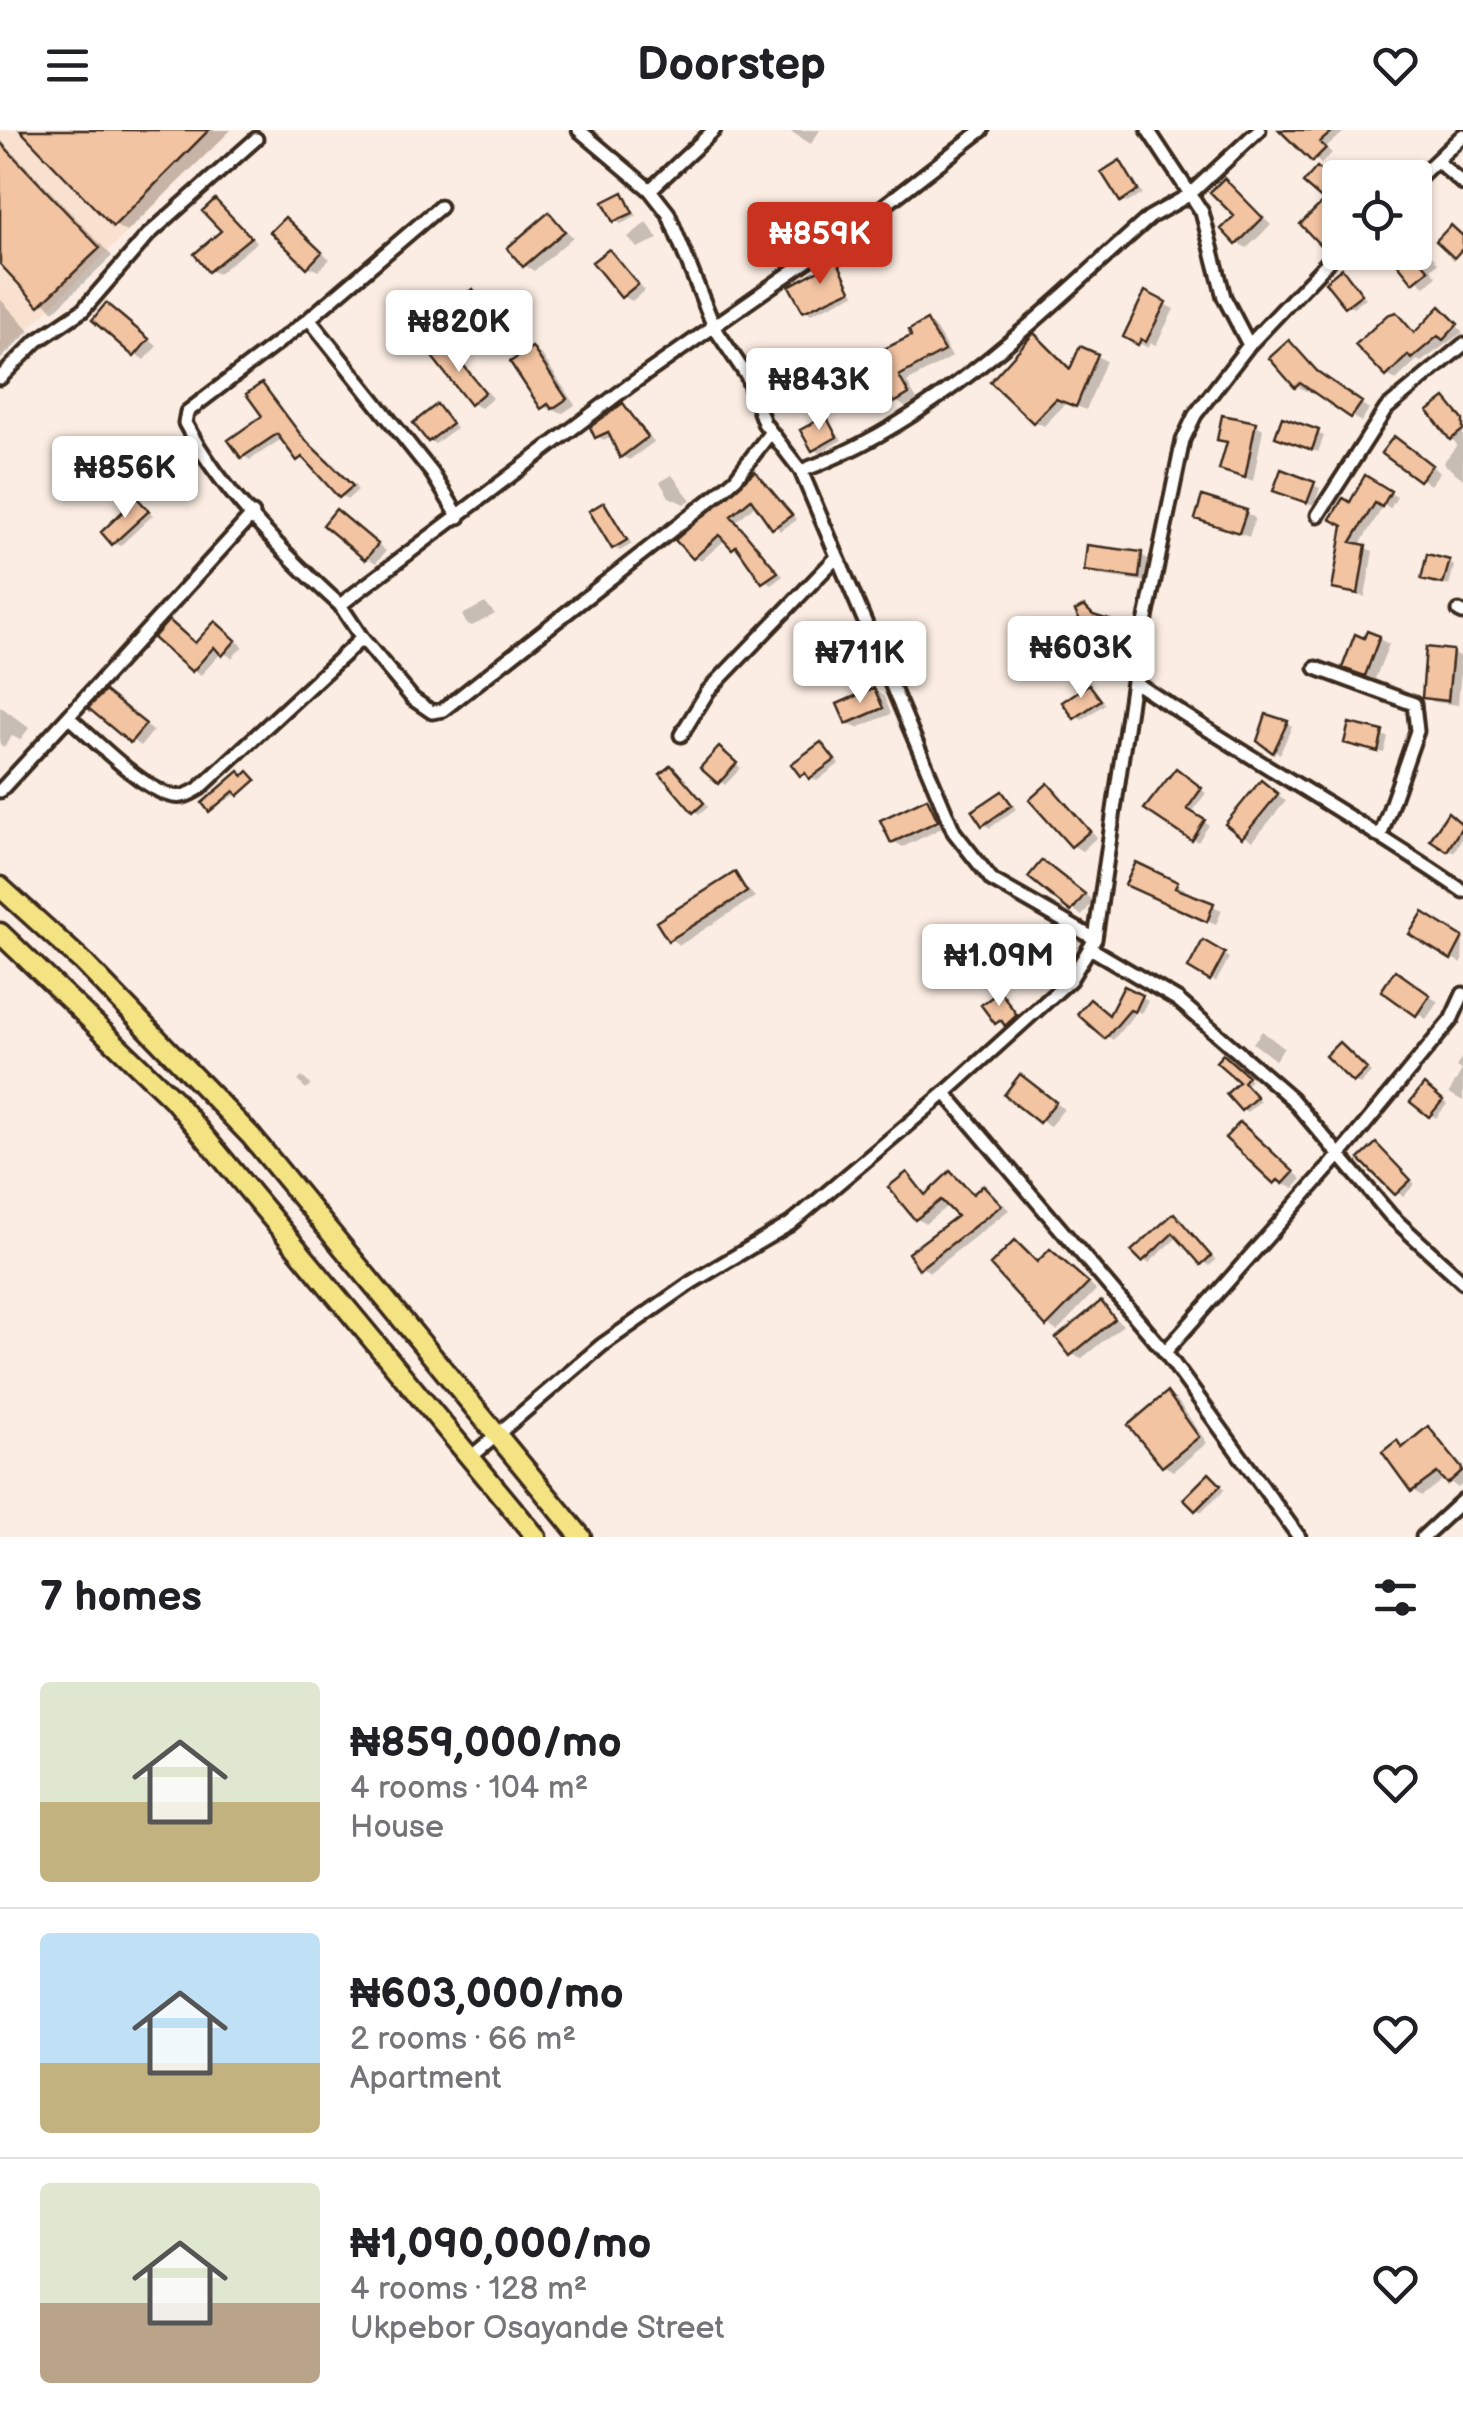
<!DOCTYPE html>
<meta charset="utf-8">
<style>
body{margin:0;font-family:"Balsamiq Sans",sans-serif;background:#f2f2f2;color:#202124;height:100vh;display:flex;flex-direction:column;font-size:38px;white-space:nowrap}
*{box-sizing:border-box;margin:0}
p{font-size:32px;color:#757577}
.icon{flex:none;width:55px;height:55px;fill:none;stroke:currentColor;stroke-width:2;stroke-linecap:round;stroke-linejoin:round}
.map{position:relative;height:1407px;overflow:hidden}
.sheet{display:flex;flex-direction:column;background:#fff;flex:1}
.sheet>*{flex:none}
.buttons{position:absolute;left:1322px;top:30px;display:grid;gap:20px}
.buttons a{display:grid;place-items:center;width:110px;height:110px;border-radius:10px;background:#fff;box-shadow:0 2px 8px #0004;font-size:50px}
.price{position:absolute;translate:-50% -85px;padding:0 22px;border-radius:10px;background:#fff;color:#222;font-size:32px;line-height:65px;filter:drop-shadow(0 2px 5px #0008)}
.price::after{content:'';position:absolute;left:50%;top:60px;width:30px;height:22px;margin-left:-15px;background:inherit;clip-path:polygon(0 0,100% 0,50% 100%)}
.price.active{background:#c8321e;color:#fff}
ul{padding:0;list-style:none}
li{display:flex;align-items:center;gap:30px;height:250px;padding:0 40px}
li+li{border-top:2px solid #e0e0e0}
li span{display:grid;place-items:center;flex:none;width:280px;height:200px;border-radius:10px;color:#555}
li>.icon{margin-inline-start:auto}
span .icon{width:120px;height:120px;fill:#fffc;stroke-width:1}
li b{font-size:42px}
h2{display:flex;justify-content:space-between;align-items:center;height:120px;padding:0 40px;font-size:42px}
header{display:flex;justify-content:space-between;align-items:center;height:130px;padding:0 40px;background:#fff;font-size:45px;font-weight:700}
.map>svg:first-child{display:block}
.built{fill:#f9e1d0}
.shadow{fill:#0003}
.building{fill:#f3c4a2;stroke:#3b2a1e;stroke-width:2.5}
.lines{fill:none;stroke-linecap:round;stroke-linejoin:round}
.minor-casing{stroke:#3b2a1e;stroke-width:19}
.trunk-casing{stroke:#3b2a1e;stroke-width:25}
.minor{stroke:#fff;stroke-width:11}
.trunk{stroke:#f4e382;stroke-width:18}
</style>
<header><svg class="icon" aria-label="menu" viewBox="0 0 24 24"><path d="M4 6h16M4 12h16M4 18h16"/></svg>Doorstep<svg class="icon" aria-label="heart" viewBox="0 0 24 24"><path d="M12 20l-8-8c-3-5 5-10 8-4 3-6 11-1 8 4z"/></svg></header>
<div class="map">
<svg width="1463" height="1407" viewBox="0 0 1463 1407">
<rect width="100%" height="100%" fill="#fbede3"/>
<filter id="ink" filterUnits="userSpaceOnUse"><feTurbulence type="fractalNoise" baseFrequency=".01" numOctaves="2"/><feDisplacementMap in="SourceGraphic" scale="20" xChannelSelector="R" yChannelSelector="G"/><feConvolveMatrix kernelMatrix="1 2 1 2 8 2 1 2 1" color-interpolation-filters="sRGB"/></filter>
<g filter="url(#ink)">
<path class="built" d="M0 0H231L0 227Z"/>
<path class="shadow" d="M23 0H231L127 102 114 95Z
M788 0H820L811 14Z
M1283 0H1346L1326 18 1332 23 1321 34Z
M0 9 112 126 54 181 0 131Z
M1120 33 1143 64 1127 73 1122 70Z
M1318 40 1340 57V110L1331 119 1323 114 1327 71Z
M1225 51 1271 95 1247 118 1237 113V86Z
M622 65 637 86 621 94 615 90Z
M216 72 257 112 218 144 210 140 224 101Z
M549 85 573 107 534 141 524 135Z
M285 90 330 129 318 141 308 136Z
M647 92 658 109 637 118 628 107Z
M1415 104 1438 133 1431 139 1437 146 1425 157 1391 122H1415Z
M609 122 645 160 632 171 622 166Z
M837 133 855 164 811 184 805 181Z
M1342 141 1366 168 1353 178 1347 175Z
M473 162 483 168 494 186 478 195 482 201 468 209 459 203Z
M1146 165 1174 179 1156 215 1151 213 1148 218 1126 206Z
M0 169 30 201 0 230Z
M1441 179 1463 202 1421 232 1417 230 1396 250 1387 245 1396 185 1417 204Z
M116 182 157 216 145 230 136 225Z
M927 193 936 199 952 227 907 252 917 270 905 277 896 271 885 223Z
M1035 206 1073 240 1097 226 1106 231 1086 280 1067 272 1044 296 1034 291Z
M1290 213 1326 250 1369 279 1361 292 1310 258 1306 261 1297 256Z
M448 219 493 268 481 278 471 273Z
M533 220 542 225 575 275 563 283 543 277Z
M262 256 323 328 331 331 358 360 347 370 309 331 298 329 283 308 250 330 243 326 265 286Z
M776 259 783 271 776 275 769 263Z
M1445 271 1463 287V349L1443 333 1457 315 1431 282Z
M623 276 654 312 629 330 622 326 613 307 604 310 597 306Z
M437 277 456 298 435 314 429 310Z
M826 289 842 310 819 323 814 319Z
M1283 290 1324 306 1318 322 1283 309Z
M1255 294 1263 299 1253 351 1222 339 1229 314 1220 308Z
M1404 315 1440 342 1430 355 1385 322Z
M1282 342 1320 358 1314 375 1282 363Z
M755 344 797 390 780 401 757 373 737 391 783 446 771 455 726 409 701 431 695 427Z
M672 345 691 370 684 374 669 367 660 352Z
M1366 349 1397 367 1390 379 1384 375 1359 416 1373 421 1365 467 1335 458 1351 375Z
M143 375 153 385 120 416 114 413Z
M604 375 632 414 620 421 614 418Z
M1246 383 1255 388 1249 407 1198 388Z
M346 388 386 421 376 433 367 428Z
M1141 425 1150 430 1148 452 1096 445 1087 440Z
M1449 432 1454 436 1449 456 1429 451Z
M485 473 495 484 472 496 466 493 462 485Z
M1096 488 1133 502 1130 548 1111 545 1110 514Z
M224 499 243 516 232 528 222 522 201 545 193 540 197 515Z
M1368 504 1389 514 1375 549 1355 542Z
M1452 522 1462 528 1458 575 1434 572 1424 567Z
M1089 556 1105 574 1082 590 1076 587Z
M874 561 884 566 891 584 857 598 848 593Z
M115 569 153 601 141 616 132 610Z
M0 576 29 598 20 610 12 606 4 617 0 615Z
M1286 593 1292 596 1280 624 1260 610Z
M1351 596 1388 607 1384 623 1353 615Z
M821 615 839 634 817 651 802 644Z
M725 624 741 638 725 655 704 638Z
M671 638 708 677 700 684 694 681Z
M250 645 256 652 211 680 244 648Z
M1182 645 1206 663 1191 684 1209 695 1198 712 1147 678Z
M1048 656 1097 707 1082 721 1072 715Z
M1271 659 1286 671 1253 711 1244 706Z
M1002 663 1016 679 990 698 984 694Z
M927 670 936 676 946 696 903 717 893 711Z
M1448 686 1463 695V707L1454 722 1434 709Z
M1137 736 1185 759 1183 764 1222 780 1216 795 1136 759Z
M1052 738 1093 771 1082 786 1031 747Z
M735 745 755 767 680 815 670 809Z
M1424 786 1463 809 1462 834 1413 804Z
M1204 814 1229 828 1216 852 1191 838Z
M1405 849 1438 872 1426 889 1417 883Z
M1126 859 1148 871 1141 883 1137 881 1113 910 1107 906 1111 888Z
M1000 864 1021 889 1012 897 997 892Z
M1262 901 1284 918 1275 930 1253 913Z
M1345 918 1371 943 1360 955 1354 951Z
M1462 927H1463V971L1449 963 1462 940 1456 937Z
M1228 930 1251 950 1246 955 1260 971 1247 982 1242 979 1243 952Z
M302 947 311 955 306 959 298 951Z
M1030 953 1064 979 1050 996 1041 991Z
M1430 960 1447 974 1436 988 1431 985Z
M1240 995 1302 1049 1294 1058 1276 1052Z
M1382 1020 1415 1054 1403 1067 1363 1029Z
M950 1044 976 1066 984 1058 993 1063 1009 1080 930 1142 921 1137 961 1087 949 1075 925 1094 916 1088 907 1045 928 1066Z
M1174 1086 1216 1130 1209 1136 1179 1106 1149 1133 1143 1130Z
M1015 1113 1039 1133 1060 1128 1096 1160 1057 1201 1048 1195Z
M1101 1174 1123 1195 1081 1229 1072 1224Z
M1168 1265 1177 1270 1207 1313 1173 1341 1163 1335Z
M1428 1299 1463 1336V1353L1458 1358 1445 1348 1422 1366 1412 1360 1397 1313 1405 1318Z
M1215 1349 1225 1359 1202 1382 1196 1379Z"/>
<path class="building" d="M20 0H209L113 97Z
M1279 0H1334L1320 12 1326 18 1312 32Z
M0 12 100 118 39 176 0 134Z
M1120 30 1138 60 1120 72 1101 42Z
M1317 37 1340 57V98L1321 116 1300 94 1324 71 1303 53Z
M1224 48 1263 88 1236 115 1221 99 1234 86 1210 62Z
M623 62 633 83 613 92 603 72Z
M215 69 251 107 208 142 194 124 221 101 202 81Z
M549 82 565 101 523 137 507 118Z
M285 87 322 122 307 138 270 102Z
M1451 95 1463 106V118L1454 128 1436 111Z
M1415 108 1430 126 1423 133 1429 140 1413 153 1388 122H1415Z
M609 119 638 154 621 168 592 132Z
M837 130 851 160 803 182 789 156Z
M1342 138 1362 164 1345 177 1325 152Z
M473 159 486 181 470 189 474 195 457 205 441 178Z
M1145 161 1166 172 1146 212 1141 209 1138 215 1123 207Z
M106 173 149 209 134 227 92 190Z
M1440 176 1458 194 1443 210 1438 206 1411 229 1408 225 1386 247 1355 215 1387 185 1396 182 1414 203Z
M927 190 944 221 899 246 909 264 894 273 867 227 911 206 909 200Z
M1034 203 1070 239 1080 216 1098 224 1076 277 1056 269 1033 293 990 252Z
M1289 210 1317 241 1362 272 1351 288 1300 253 1295 258 1269 228Z
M448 216 485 262 470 275 433 228Z
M532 217 567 269 552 279 548 274 541 279 510 232Z
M262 253 303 308 353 356 339 368 302 327 297 331 277 304 241 328 228 310 262 286 246 264Z
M1445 268 1463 290V300L1450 310 1428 281Z
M623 273 648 307 620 328 608 302 595 308 590 297Z
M437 274 452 294 428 312 413 293Z
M1222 285 1256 292 1245 348 1219 340 1227 312 1217 310Z
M826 286 837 307 812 321 800 300Z
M1282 287 1319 300 1312 320 1275 307Z
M1394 306 1432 335 1419 351 1381 323Z
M1281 339 1315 352 1307 373 1273 361Z
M755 341 792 385 772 399 751 369 731 386 778 442 762 453 736 416 732 419 719 405 693 429 675 410Z
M1365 345 1391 361 1382 377 1375 373 1351 412 1366 415 1358 464 1332 459 1343 396 1330 389 1343 368 1350 372Z
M1202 366 1247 380 1239 403 1195 389Z
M137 368 149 381 112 415 101 402Z
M604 372 627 410 612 419 589 381Z
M336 379 378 414 365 430 323 395Z
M1087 415 1142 422 1139 448 1084 441Z
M1427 424 1450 430 1443 454 1421 449Z
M1084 476 1093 485 1128 496 1124 547 1102 543 1108 514 1088 508 1075 481Z
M169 490 195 513 215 491 236 510 222 526 214 517 192 542 153 508Z
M1367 501 1380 506 1365 546 1342 538 1355 504 1364 508Z
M1426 517 1453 520 1448 571 1422 568Z
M1089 554 1101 570 1074 589 1062 572Z
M874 558 883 578 846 594 837 574Z
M105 561 146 594 130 613 88 578Z
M1266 584 1288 591 1273 623 1257 611Z
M1349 593 1383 601 1378 622 1344 613Z
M821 612 835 630 809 649 805 643 800 646 791 634Z
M719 617 737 633 718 654 700 638Z
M671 635 704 673 693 683 660 644Z
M1176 638 1202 658 1187 679 1205 690 1192 711 1144 679Z
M239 641 243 646 248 641 256 650 238 666 234 661 209 682 202 673Z
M1261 650 1278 664 1242 708 1225 694Z
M1048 653 1090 701 1071 717 1029 670Z
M1002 661 1012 675 982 696 972 681Z
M927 668 938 691 891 713 880 690Z
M1448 682 1463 695 1447 721 1430 710Z
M1042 730 1085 764 1071 782 1028 747Z
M1136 732 1178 752 1175 758 1214 773 1207 792 1125 755Z
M735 742 747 762 668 811 656 792Z
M1423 782 1463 807 1451 830 1409 804Z
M1203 810 1225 823 1210 851 1188 838Z
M1395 840 1430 865 1416 886 1381 861Z
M1124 856 1143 865 1135 882 1130 880 1105 909 1077 884 1090 869 1109 885Z
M1000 861 1017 885 1005 896 1001 890 995 894 981 875Z
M1339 912 1367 939 1353 953 1325 926Z
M1223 924 1248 946 1243 952 1257 967 1241 981 1226 964 1239 952 1216 932Z
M1020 944 1056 972 1039 993 1004 965Z
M1424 954 1443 970 1429 987 1410 972Z
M1240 992 1294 1042 1283 1054 1278 1050 1274 1054 1225 1008Z
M1376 1013 1411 1050 1395 1065 1359 1029Z
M950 1041 973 1064 983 1055 1002 1075 919 1139 908 1123 957 1086 941 1070 915 1090 888 1057 907 1042 925 1065Z
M1174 1083 1211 1126 1201 1135 1173 1103 1142 1132 1131 1121Z
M1015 1110 1037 1132 1050 1119 1089 1153 1046 1197 990 1135Z
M1101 1171 1115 1189 1070 1226 1056 1208Z
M1167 1262 1199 1307 1162 1337 1128 1295Z
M1428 1296 1463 1340 1447 1354 1437 1343 1411 1362 1382 1322 1397 1310 1402 1318Z
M1209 1343 1221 1355 1195 1381 1183 1369Z"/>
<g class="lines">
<g class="minor-casing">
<path id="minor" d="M579 0 650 60 668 83 714 197 747 246 764 293 801 341 954 702 992 750 1095 809
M1437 31 1463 54
M1415 51 1463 5
M650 60 714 0
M440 77 309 189 187 282 185 293C219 358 286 426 340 475L630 255 867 89 982 0
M309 189 432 343 459 387
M1249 215 1340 119
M0 248 37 211 83 180 148 105 256 9
M801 341C938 291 1042 182 1150 87L1189 65 1259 0
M1318 385 1386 279 1463 215
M1459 481 1463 483
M362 508 413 569 432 582 443 580 718 364 736 348 770 303
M1316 538 1414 574 1417 601 1381 704
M1133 551 1183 310 1195 285 1249 215 1224 167 1202 82 1148 0
M68 587 253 384
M681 605 708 561 836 428
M0 661 68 587C93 608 140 657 170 665 182 669 190 664 200 658L362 508 340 475
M1090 818 1178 870 1291 968 1391 1086 1463 1152
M945 963 1070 850 1095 809 1133 551C1241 624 1356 687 1463 761
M1165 1222 1339 1026 1451 890 1463 864
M471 1327 602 1215 692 1152 790 1094 945 963 1165 1222 1299 1407
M1423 1407 1463 1370"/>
</g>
<g class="trunk-casing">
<path id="trunk" d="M0 757 83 832 251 1006 581 1407
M0 803 173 969 536 1407"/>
</g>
<use href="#minor" class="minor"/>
<use href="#trunk" class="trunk"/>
</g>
</g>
</svg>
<div class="buttons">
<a><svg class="icon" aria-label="locate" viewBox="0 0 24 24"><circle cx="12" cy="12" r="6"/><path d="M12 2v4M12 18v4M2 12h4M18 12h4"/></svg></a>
</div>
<b class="price active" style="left:820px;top:157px">₦859K</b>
<b class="price" style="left:459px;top:245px">₦820K</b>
<b class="price" style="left:819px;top:303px">₦843K</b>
<b class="price" style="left:125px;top:391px">₦856K</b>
<b class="price" style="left:1081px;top:571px">₦603K</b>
<b class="price" style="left:860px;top:576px">₦711K</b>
<b class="price" style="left:999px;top:879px">₦1.09M</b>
</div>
<section class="sheet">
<h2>7 homes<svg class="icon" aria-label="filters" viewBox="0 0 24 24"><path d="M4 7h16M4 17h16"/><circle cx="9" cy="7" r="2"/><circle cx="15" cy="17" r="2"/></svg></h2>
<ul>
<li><span style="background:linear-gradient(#dfe7d0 60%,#c2b280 0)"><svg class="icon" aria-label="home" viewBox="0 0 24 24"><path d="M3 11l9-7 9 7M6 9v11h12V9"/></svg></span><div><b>₦859,000/mo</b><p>4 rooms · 104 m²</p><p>House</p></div><svg class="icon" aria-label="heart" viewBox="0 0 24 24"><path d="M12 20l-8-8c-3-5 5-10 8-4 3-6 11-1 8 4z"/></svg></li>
<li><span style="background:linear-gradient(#bfe0f5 65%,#c2b280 0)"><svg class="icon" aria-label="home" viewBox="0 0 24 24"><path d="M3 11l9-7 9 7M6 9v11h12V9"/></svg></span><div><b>₦603,000/mo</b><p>2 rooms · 66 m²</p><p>Apartment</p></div><svg class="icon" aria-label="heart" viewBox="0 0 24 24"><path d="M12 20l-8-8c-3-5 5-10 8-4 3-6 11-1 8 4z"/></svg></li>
<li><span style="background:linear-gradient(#dfe7d0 60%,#b9a48a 0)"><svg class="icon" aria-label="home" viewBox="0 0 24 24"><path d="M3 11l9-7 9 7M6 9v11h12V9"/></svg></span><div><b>₦1,090,000/mo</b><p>4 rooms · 128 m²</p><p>Ukpebor Osayande Street</p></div><svg class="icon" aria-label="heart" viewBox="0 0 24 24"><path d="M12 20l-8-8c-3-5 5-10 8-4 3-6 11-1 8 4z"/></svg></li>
</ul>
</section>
